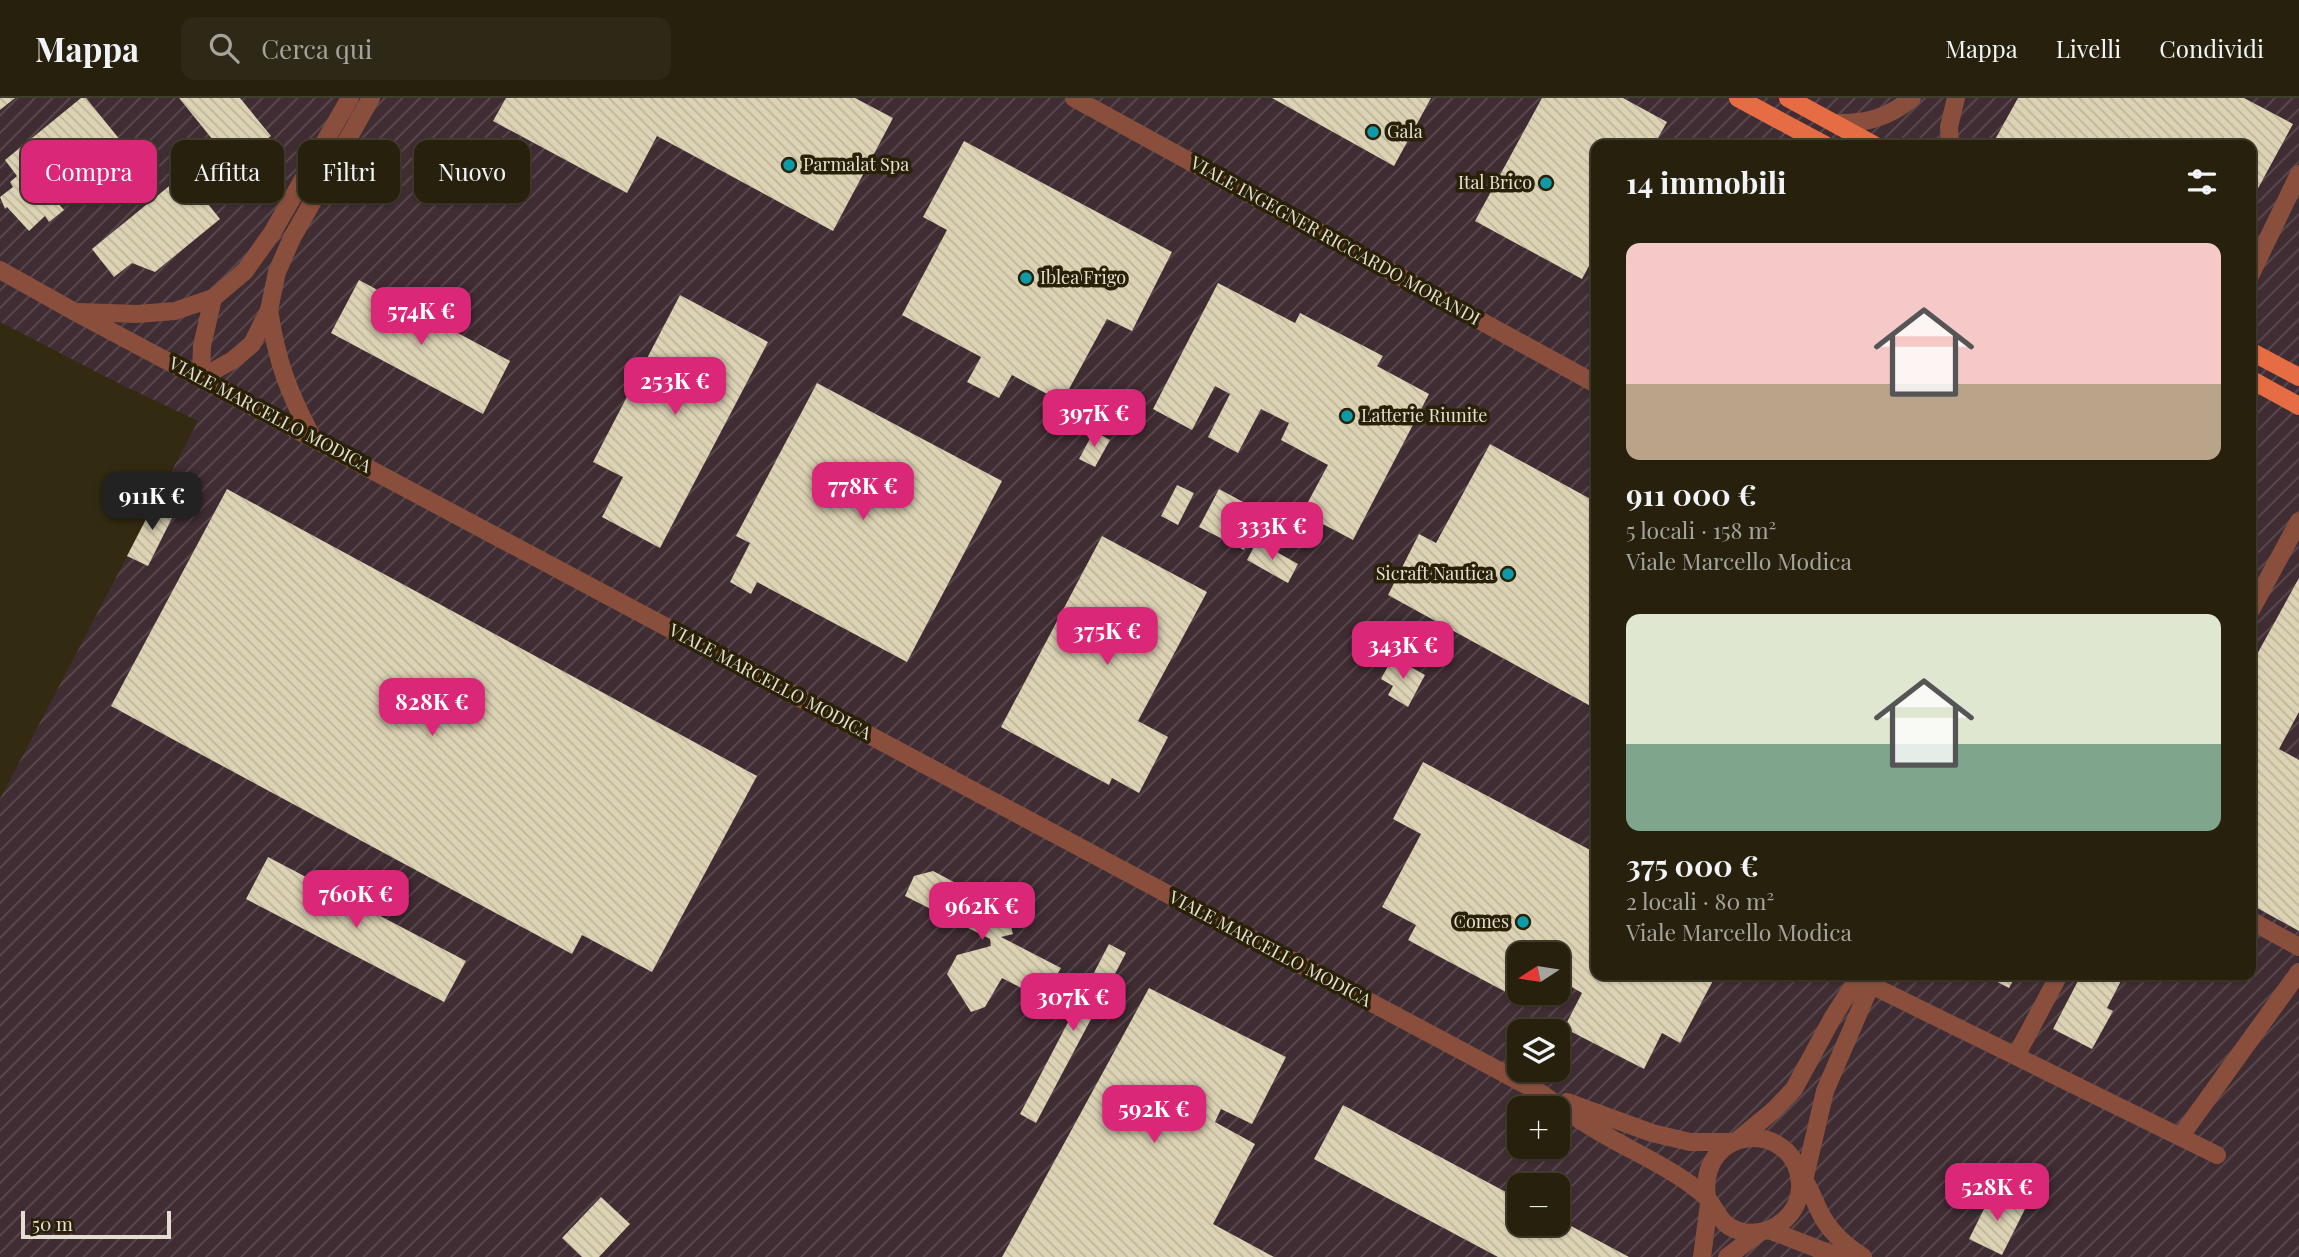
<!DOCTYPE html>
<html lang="it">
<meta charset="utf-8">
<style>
body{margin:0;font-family:"Playfair Display",serif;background:#2e2816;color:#f1f3f6;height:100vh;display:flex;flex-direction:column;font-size:26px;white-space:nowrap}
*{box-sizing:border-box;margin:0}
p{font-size:23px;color:#a4a39d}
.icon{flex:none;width:38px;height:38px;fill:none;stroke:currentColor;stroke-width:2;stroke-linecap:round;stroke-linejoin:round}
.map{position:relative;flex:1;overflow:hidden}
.panel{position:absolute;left:1591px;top:42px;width:665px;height:840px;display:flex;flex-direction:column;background:#26200d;border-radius:14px;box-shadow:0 2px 5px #0004,0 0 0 2px #423e2e}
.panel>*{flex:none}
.banner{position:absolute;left:21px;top:42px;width:665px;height:63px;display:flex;gap:14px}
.needle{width:46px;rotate:258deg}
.controls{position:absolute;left:1507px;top:844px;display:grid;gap:14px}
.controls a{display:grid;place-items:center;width:63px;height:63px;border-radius:14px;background:#26200d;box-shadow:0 2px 5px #0004,0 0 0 2px #423e2e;font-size:35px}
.scale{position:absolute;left:21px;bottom:18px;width:150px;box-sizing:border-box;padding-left:7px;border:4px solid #e4dfd0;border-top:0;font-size:19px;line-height:24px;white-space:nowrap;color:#e4dfd0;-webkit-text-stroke:5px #292107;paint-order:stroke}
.price{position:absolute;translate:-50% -60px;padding:0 16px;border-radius:14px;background:#db2777;color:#fff;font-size:23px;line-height:46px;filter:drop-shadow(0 2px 4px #0008)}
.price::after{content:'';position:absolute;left:50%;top:42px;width:21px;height:16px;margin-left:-10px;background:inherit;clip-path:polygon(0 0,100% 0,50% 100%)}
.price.active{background:#222;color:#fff}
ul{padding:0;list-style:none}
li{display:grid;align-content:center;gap:14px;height:371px;padding:0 35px}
li span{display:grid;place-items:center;height:217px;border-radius:14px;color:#555}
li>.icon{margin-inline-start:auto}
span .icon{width:126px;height:126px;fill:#fffc;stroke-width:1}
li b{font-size:30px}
h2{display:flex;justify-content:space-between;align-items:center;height:84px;padding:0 35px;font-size:30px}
.pill{padding:0 24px;border-radius:14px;background:#26200d;box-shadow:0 2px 5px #0004,0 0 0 2px #423e2e;font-size:24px;line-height:63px}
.pill.active{background:#db2777;color:#fff}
header{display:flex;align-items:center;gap:42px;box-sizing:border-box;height:98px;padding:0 35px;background:#26200d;border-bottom:2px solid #423e2e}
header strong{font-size:33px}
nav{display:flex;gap:38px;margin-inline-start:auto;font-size:24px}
.search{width:490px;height:63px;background:#2e2816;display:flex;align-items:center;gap:18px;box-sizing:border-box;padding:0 24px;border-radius:14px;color:#a4a39d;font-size:26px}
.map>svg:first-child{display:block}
.industrial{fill:url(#industrial-furrows);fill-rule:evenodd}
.building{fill:url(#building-back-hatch)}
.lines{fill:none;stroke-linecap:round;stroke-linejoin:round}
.minor{stroke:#8a4f3c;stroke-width:18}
.major{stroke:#e66c44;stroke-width:18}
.culture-dot{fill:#0f9aa8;stroke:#292107;stroke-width:2.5}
.labels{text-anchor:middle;stroke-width:7;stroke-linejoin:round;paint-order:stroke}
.poi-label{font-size:18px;fill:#e4dfd0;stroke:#292107;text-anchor:start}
.street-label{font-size:18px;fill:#e4dfd0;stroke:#292107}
</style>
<header>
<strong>Mappa</strong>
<div class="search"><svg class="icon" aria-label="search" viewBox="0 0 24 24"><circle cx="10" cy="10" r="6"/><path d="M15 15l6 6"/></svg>Cerca qui</div>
<nav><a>Mappa</a><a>Livelli</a><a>Condividi</a></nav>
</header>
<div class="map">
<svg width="2299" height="1159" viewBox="0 0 2299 1159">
<defs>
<pattern id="industrial-furrows" width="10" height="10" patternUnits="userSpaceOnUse" patternTransform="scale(1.75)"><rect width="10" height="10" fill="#402d33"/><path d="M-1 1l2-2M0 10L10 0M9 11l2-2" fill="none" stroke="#5b4b50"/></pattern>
<pattern id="building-back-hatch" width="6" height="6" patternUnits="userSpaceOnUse" patternTransform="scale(1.75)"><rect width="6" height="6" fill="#dcd2b4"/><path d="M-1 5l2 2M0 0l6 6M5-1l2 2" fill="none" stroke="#beb59c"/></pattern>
</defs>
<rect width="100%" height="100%" fill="#332b11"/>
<path class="industrial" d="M0 0H2299V1159H0V701L198 323 116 284 0 224ZM1596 47H2250V877H1596ZM1519 856H1558V894H1519ZM1519 933H1558V971H1519ZM1519 1010H1558V1048H1519ZM1519 1087H1558V1125H1519Z"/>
<path class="building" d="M0 0H15L0 12Z
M81 0H86L125 48 57 104 64 112 49 124 45 118 29 133 7 109 5 111 0 99 13 89 10 84 17 78 5 62Z
M179 0H240L271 38 234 68Z
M506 0H855L893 20 833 133 657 38 627 95 493 23Z
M1272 0H1431L1394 68Z
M1542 0H1623L1667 24 1654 47H1596V155L1582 181 1475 123Z
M2018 0H2244L2293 26 2250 105V47H1992Z
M964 43 1172 154 1132 233 1107 221 1062 304 1012 277 999 300 967 284 981 259 902 217 947 132 923 119Z
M184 76 220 121 155 174 132 165 114 179 92 151Z
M359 182 510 263 483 316 331 235Z
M1218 185 1295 225 1300 215 1383 258 1377 268 1429 296 1353 442 1302 415 1328 367 1281 342 1289 325 1261 311 1238 355 1208 339 1230 296 1215 288 1192 332 1153 311Z
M680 197 768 244 660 450 602 419 623 379 593 364Z
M817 285 1002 383 907 564 757 484 751 496 730 484 750 445 736 438Z
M1094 333 1110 342 1095 369 1079 361Z
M1490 346 1596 404V611L1388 497 1419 436 1436 445Z
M1177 387 1194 395 1178 427 1161 418Z
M227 391 757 678 652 874 582 837 572 856 111 608Z
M1219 391 1245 405 1240 414 1259 424 1244 452 1199 429Z
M157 400 177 410 148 468 127 458Z
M1102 438 1207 494 1138 623 1168 639 1139 695 1112 680 1109 687 1001 629Z
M1257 443 1298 466 1288 485 1247 462Z
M2299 480V614L2279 651 2299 662V833L2250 806V569Z
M1393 559 1425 577 1408 609 1388 597 1393 588 1381 581Z
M1423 664 1596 755V877H1716L1680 945 1662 935 1644 971 1564 930 1582 895 1558 881V856H1519V894H1542L1534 909 1408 842 1416 827 1382 809 1421 736 1393 721Z
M268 759 466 863 444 904 246 801Z
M933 773 990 803 1003 800 1013 836 1001 839 1061 870 1049 890 1029 894 1002 880 985 909 971 914 947 876 957 857 991 848 990 841 905 798 914 778Z
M1109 846 1126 855 1036 1025 1020 1016Z
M1984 877H2016L2009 890Z
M2081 877H2124L2107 910 2113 913 2092 951 2053 931Z
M1149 890 1286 959 1252 1026 1221 1011 1215 1024 1255 1046 1213 1126 1274 1159H1002Z
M1343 1007 1519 1101V1125H1558V1121L1629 1159H1498L1314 1061Z
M1993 1093 2026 1109 2002 1157 1969 1141Z
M601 1099 630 1126 599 1159H582L562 1140Z"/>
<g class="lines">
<path class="minor" d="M1074 0 1596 286
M1834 25C1865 26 1888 20 1912 0
M1950 47 1949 29 1956 0
M0 172 75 214 1541 995C1558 1007 1575 1020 1593 1030 1625 1050 1660 1064 1690 1086 1695 1090 1703 1095 1707 1100 1719 1115 1721 1130 1744 1134 1773 1139 1802 1115 1800 1085 1796 1021 1697 1025 1707 1100
M2250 178 2299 76
M269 212C277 264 288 293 312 339
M79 214 137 216 175 213 213 200
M201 280 233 262 252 246 269 212 277 174 292 140 371 0
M201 280 202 248 213 200 245 173 272 135 350 0
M2250 514 2299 423
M2250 822 2299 849
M1871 887 2217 1057
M2016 958 2059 877
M1567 1004 1652 1035 1690 1044H1733
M2180 1039 2299 874
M1738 1042 1774 1012 1794 991 1833 919 1860 877
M1799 1075C1811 1088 1814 1105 1823 1120 1833 1137 1847 1148 1863 1159
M1803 1087 1825 993 1875 877
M1769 1132 1839 1159
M1702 1159 1709 1106
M1727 1159 1759 1135"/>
<path class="major" d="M1738 0 1825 47
M1788 0 1874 47
M2250 253 2299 279
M2250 281 2299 308"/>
</g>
<g class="culture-dot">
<circle cx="1373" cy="34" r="7"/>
<circle cx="789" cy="67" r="7"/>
<circle cx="1546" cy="85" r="7"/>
<circle cx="1026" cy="180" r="7"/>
<circle cx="1347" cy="318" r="7"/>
<circle cx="1508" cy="476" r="7"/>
<circle cx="1523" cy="824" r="7"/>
</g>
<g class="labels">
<g class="poi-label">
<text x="1387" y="40">Gala</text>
<text x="803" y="73">Parmalat Spa</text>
<text x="1532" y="91" text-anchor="end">Ital Brico</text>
<text x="1040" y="186">Iblea Frigo</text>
<text x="1361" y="324">Latterie Riunite</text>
<text x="1494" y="482" text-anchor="end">Sicraft Nautica</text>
<text x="1509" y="830" text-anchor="end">Comes</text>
</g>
<g class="street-label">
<text transform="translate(1335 143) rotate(29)" y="6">VIALE INGEGNER RICCARDO MORANDI</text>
<text transform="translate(270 317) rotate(28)" y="6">VIALE MARCELLO MODICA</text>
<text transform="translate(770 584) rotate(28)" y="6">VIALE MARCELLO MODICA</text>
<text transform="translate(1270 851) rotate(28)" y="6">VIALE MARCELLO MODICA</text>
</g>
</g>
</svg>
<div class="controls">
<a><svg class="needle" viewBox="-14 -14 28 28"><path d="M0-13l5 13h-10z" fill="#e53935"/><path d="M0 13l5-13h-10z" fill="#a4a39d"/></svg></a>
<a><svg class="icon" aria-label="layers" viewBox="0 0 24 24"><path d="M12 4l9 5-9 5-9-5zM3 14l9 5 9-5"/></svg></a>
<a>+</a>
<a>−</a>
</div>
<div class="scale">50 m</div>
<b class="price" style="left:421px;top:249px">574K €</b>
<b class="price" style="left:675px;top:319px">253K €</b>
<b class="price" style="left:1094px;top:351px">397K €</b>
<b class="price" style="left:863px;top:424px">778K €</b>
<b class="price active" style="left:152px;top:434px">911K €</b>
<b class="price" style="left:1272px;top:464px">333K €</b>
<b class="price" style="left:1107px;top:569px">375K €</b>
<b class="price" style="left:1403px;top:583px">343K €</b>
<b class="price" style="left:432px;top:640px">828K €</b>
<b class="price" style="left:356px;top:832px">760K €</b>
<b class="price" style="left:982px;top:844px">962K €</b>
<b class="price" style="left:1073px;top:935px">307K €</b>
<b class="price" style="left:1154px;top:1047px">592K €</b>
<b class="price" style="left:1997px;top:1125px">528K €</b>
<div class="banner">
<a class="pill active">Compra</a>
<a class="pill">Affitta</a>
<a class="pill">Filtri</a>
<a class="pill">Nuovo</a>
</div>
<section class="panel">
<h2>14 immobili<svg class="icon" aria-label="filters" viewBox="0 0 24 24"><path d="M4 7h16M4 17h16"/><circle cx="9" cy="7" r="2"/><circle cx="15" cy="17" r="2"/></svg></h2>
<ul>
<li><span style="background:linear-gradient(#f6c9c9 65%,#b9a48a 0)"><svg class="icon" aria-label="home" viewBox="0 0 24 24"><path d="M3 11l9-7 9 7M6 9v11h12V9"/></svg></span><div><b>911 000 €</b><p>5 locali · 158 m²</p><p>Viale Marcello Modica</p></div></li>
<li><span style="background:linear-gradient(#dfe7d0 60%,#7fa58c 0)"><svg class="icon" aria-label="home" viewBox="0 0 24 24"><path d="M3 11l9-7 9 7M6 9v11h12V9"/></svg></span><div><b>375 000 €</b><p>2 locali · 80 m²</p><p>Viale Marcello Modica</p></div></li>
</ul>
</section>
</div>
